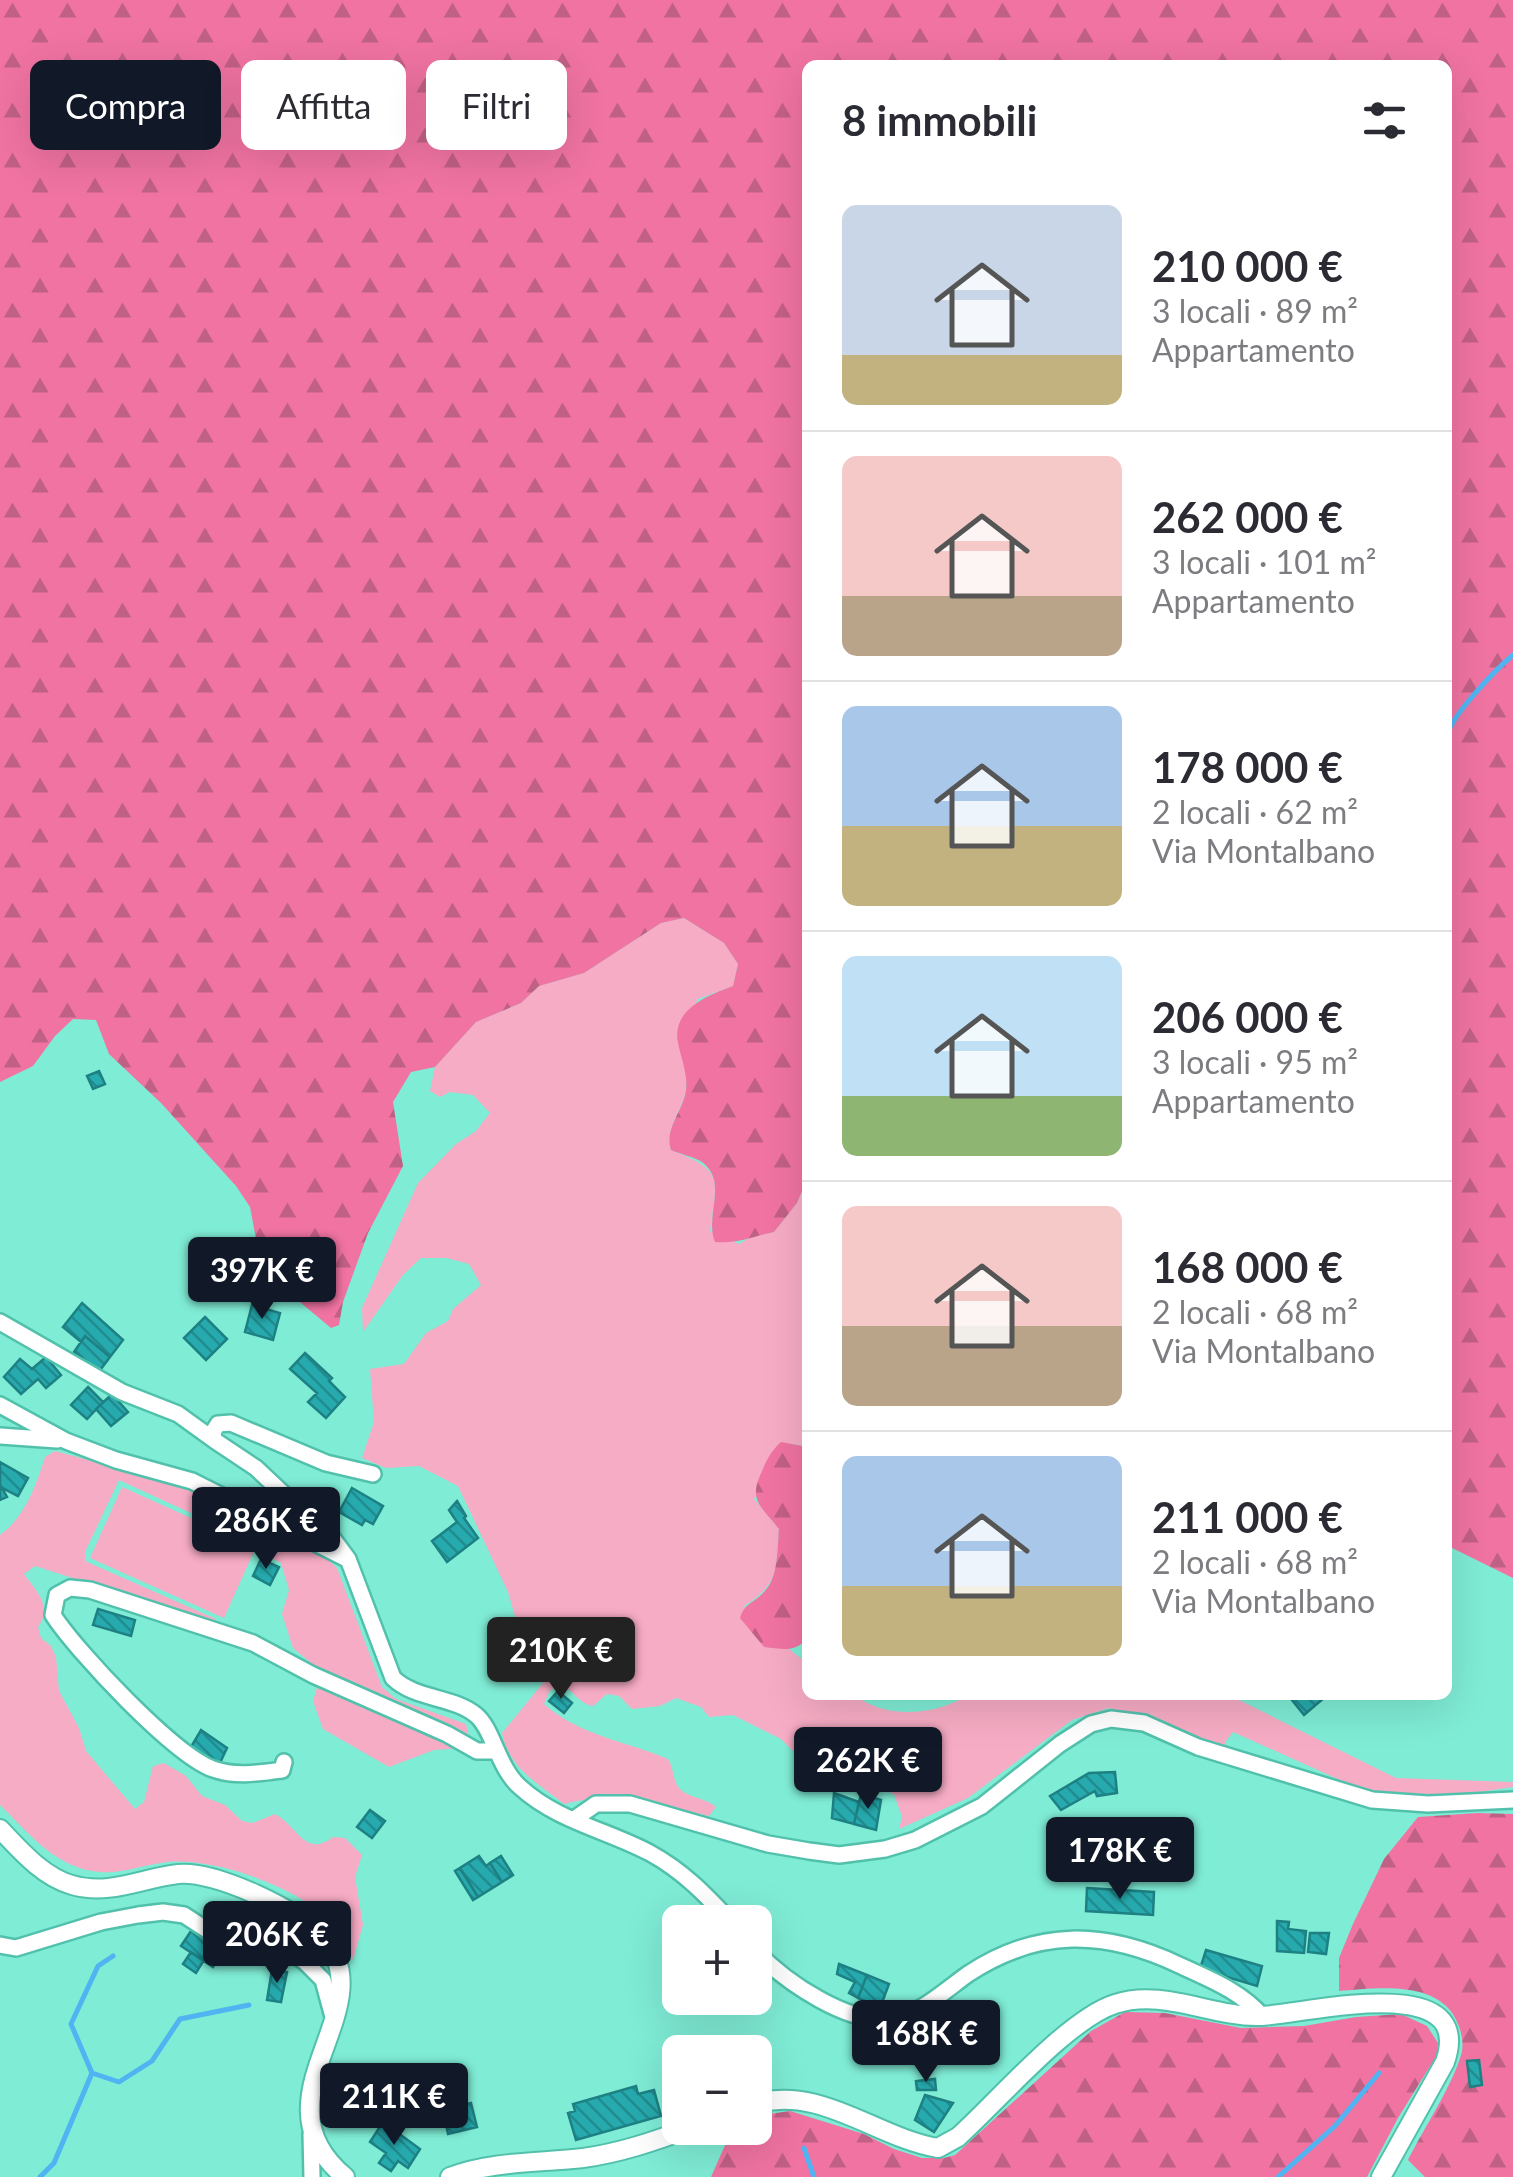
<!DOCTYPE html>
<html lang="it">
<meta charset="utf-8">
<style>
body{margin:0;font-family:Lato,sans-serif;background:#f7f7f7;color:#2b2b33;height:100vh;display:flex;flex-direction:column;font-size:38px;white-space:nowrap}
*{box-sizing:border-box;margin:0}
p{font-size:32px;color:#7c7c81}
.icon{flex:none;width:55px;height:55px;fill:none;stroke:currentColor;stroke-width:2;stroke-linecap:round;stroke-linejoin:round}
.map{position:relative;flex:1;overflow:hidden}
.drawer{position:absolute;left:802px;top:60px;width:650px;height:1640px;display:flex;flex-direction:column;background:#fff;border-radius:15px;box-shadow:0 10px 40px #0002}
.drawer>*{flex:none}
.hud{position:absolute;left:30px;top:60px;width:622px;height:90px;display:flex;gap:20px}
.controls{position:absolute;left:662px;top:1905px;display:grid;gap:20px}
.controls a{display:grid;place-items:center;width:110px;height:110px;border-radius:15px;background:#fff;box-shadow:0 10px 40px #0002;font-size:50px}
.price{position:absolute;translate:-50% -85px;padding:0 22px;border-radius:10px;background:#111827;color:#fff;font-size:32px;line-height:65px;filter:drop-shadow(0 2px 5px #0008)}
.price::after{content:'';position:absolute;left:50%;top:60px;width:30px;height:22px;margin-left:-15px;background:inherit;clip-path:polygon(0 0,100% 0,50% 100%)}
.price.on{background:#222;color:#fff}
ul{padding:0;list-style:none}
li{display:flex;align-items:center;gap:30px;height:250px;padding:0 40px}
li+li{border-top:2px solid #e1e1e2}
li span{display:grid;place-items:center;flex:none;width:280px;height:200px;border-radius:15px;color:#555}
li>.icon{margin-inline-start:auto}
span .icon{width:120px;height:120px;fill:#fffc;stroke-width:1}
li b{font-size:42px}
h2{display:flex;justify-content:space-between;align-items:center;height:120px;padding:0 40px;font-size:42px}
.pill{padding:0 35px;border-radius:15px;background:#fff;box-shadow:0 10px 40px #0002;font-size:35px;line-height:90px}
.pill.on{background:#111827;color:#fff}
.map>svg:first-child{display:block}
.green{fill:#f6acc4}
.forest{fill:url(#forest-firs)}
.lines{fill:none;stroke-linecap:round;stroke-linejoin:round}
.stream{stroke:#4fb4f1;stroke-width:5}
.building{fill:url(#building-back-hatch);stroke:#1e8083;stroke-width:2.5}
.minor-casing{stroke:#52c1ac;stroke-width:20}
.tertiary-casing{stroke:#52c1ac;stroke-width:22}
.minor{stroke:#fff;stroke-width:15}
.tertiary{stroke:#fff;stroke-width:18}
</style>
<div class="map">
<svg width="1513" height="2177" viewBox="0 0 1513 2177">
<defs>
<pattern id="forest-firs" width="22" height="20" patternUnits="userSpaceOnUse" patternTransform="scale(2.5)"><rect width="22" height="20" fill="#f073a2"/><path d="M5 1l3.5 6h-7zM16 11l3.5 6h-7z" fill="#c16085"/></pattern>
<pattern id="building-back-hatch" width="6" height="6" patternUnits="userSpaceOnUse" patternTransform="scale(2.5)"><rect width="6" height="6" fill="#26aaae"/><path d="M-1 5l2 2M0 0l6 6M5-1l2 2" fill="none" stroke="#208c8f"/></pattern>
</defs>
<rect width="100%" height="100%" fill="#7fecd5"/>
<path class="green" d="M684 918 724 943 738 964 733 986 698 999 677 1041C684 1055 687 1074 686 1089 683 1111 664 1128 671 1150 725 1171 717 1178 710 1231L739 1244 751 1237 774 1232 797 1203 807 1179V1447L793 1444 754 1499 779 1529C776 1569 780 1583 744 1606L764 1647 789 1649 807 1663 808 1695C821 1695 843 1691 855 1695 858 1696 859 1699 862 1700 893 1719 938 1714 968 1695H1229L1396 1778 1513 1782V1787L1425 1800 1369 1793 1233 1732 1225 1742 1226 1750 1161 1723 1109 1708 1072 1720 968 1798 899 1829 902 1817 894 1794 872 1786 851 1765 827 1762 817 1755 794 1752 781 1739 733 1715 709 1717 701 1707 676 1698 660 1706 632 1709 619 1696 607 1694 593 1706C578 1704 573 1688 558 1684L549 1692 544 1704C580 1736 626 1741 668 1759 673 1767 673 1777 677 1785 684 1798 705 1797 716 1807L709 1816C659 1804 615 1790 564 1804 537 1783 509 1768 502 1733L543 1683 523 1644 508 1592 458 1486 419 1466 386 1468 362 1458 374 1422 370 1369 404 1364 426 1333 448 1321 453 1309 481 1285 469 1264 447 1258H421L403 1275 363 1332 362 1308 418 1183 456 1144 476 1131 490 1113 473 1095 450 1092 440 1097 430 1091 435 1067 476 1022 521 1003 539 986 584 973 661 923Z
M55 1451 173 1483 205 1496 325 1557 337 1568 382 1687 396 1699 466 1724 469 1737 464 1748 434 1750 389 1767 323 1729 313 1701 322 1672 293 1648 282 1614 289 1590 281 1563 265 1555 258 1544 119 1480 85 1552V1561L216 1619 214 1623 35 1566 24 1574C37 1592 53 1606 38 1627L41 1638 51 1646 56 1657 59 1691 79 1728 86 1751 135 1809 144 1802 153 1766 164 1763 186 1776 202 1796 225 1805 242 1821 253 1823 275 1814C297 1825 305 1859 333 1837L345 1838 362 1855 355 1877 363 1925 353 1960C345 1944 337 1929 324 1916 291 1884 212 1858 167 1862 141 1865 118 1876 92 1871 52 1864 27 1831 0 1805V1535C25 1517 36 1486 45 1457Z
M122 1487 256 1547 224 1618 90 1558Z"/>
<path class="forest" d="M0 0H1513V1578L1448 1546V65H808L807 1179 797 1203 774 1232C750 1237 739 1244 715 1242 704 1216 729 1182 702 1162 694 1157 680 1154 671 1150 664 1128 683 1112 686 1090 688 1075 681 1058 678 1043 671 1009 709 995 733 986L738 964 724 943 684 918 661 923 584 973 539 986 521 1003 476 1022 435 1067 411 1072 393 1102 403 1166 368 1233 343 1302 339 1325 331 1328 270 1277 257 1244 250 1207 236 1186 161 1103 109 1054 96 1020 73 1019 55 1036 33 1066 0 1082Z
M781 1442 808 1447 807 1638C796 1653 782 1649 764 1647L740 1618C745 1603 752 1604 762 1594 779 1579 777 1550 779 1529 760 1505 748 1501 762 1471 767 1459 771 1451 781 1442Z
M1477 1813 1513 1814V2177H1425L1408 2160C1423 2130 1452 2086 1461 2055 1464 2046 1462 2033 1458 2024 1441 1979 1376 1988 1339 1991V1958L1353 1924 1384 1859 1418 1817Z
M1125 2012 1165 2013 1241 2028 1304 2026 1356 2017 1401 2014 1427 2026 1438 2043 1437 2055 1398 2118 1367 2177H711L730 2134 737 2128H755V2116L790 2111 864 2134 894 2149 922 2158H944L955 2155 1091 2031Z"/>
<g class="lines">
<path class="stream" d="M1448 734C1451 716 1497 668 1513 655
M92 2073 119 2082 152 2061 180 2019 249 2005
M804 2148 814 2177
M40 2177 54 2163 92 2073 71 2024 98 1966 113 1956
M1278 2177 1335 2126 1379 2073"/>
</g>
<path class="building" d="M99 1071 105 1084 93 1089 87 1076Z
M82 1303 123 1340 110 1357 85 1336 81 1342 63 1327Z
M252 1305 280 1313 273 1340 245 1332Z
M205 1317 227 1339 206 1360 184 1338Z
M85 1336 110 1357 98 1373 74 1352Z
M305 1353 332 1378 329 1381 345 1397 326 1418 308 1402 317 1393 290 1369Z
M46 1357 61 1375 46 1388 38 1379 21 1394 4 1377 20 1359 32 1369Z
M88 1387 103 1402 87 1419 71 1405Z
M112 1394 128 1412 111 1426 96 1409Z
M0 1462 28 1478 18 1496 2 1488 7 1497 0 1500Z
M352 1488 383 1506 373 1524 365 1520 362 1525 339 1512Z
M457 1501 466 1516 464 1518 478 1538 447 1562 432 1541 457 1522 449 1510Z
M261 1559 279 1567 270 1585 253 1576Z
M98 1609 135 1620 131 1636 93 1625Z
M558 1691 572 1703 564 1713 549 1701Z
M1297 1695H1321L1324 1698 1304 1715 1292 1700Z
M201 1730 227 1748 218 1767 191 1747Z
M1115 1772 1117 1793 1097 1796 1095 1791 1061 1810 1050 1796 1089 1773Z
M834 1793 859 1802 854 1824 832 1818Z
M861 1794 881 1800 876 1830 854 1824Z
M370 1810 385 1821 372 1838 357 1827Z
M479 1856 486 1866 490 1863 502 1882 478 1897 460 1868Z
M501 1856 513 1875 502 1882 490 1863Z
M460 1868 478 1897 473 1900 455 1871Z
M1087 1888 1154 1892 1153 1915 1086 1911Z
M1277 1921 1289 1922 1288 1929 1306 1931 1304 1953 1277 1951Z
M193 1928 225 1948 213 1967 181 1946Z
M1310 1933H1329L1326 1954 1308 1952Z
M1206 1950 1262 1966 1257 1986 1200 1969Z
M191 1952 204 1960 196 1973 183 1964Z
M839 1964 867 1975 858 1998 849 1993 855 1982 837 1974Z
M272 1970 287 1972 281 2002 267 2000Z
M867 1975 889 1984 880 2008 858 1998Z
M1479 2060 1482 2085 1470 2087 1467 2061Z
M935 2079 936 2090H917L916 2081Z
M636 2086 638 2094 654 2090 661 2116 576 2140 568 2113 575 2111 573 2104Z
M925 2095 953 2103 934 2132 915 2120Z
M471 2103 477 2127 448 2134 443 2110Z
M383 2122 420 2149 408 2168 398 2161 391 2171 379 2163 386 2153 370 2142Z"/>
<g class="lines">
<g class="minor-casing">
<path id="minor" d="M0 1322 122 1392 178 1414 214 1440
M0 1405 66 1441 116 1460 192 1481 345 1558
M0 1436 57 1440
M373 1474 326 1463 231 1423 218 1424 213 1432 214 1440 256 1468 308 1517 328 1532 348 1559 393 1678C416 1700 453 1696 476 1715 493 1729 498 1768 520 1787 557 1821 607 1830 650 1853 683 1871 706 1895 731 1922
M284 1762 282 1770C260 1773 235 1777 213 1769 174 1755 77 1652 53 1615L57 1595 70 1588 90 1590 253 1643 313 1675 447 1734 477 1751H494
M573 1820 596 1804H630L768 1844 809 1851 839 1855 885 1849 915 1840 982 1806 1060 1744 1091 1724 1111 1719 1144 1723 1198 1747 1372 1800 1428 1804 1513 1800
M0 1945 16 1948 101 1922 138 1915 163 1912 184 1915 238 1950 278 1946 304 1961 323 1980 333 2017
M755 1950C784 1981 851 2028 896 2018 921 2013 947 1989 968 1974 1038 1928 1105 1930 1179 1965 1209 1979 1241 1991 1263 2017
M311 2134 312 2177"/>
</g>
<g class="tertiary-casing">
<path id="tertiary" d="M0 1829C20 1850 43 1877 72 1885 110 1896 142 1878 178 1874 214 1870 299 1910 323 1937 387 2010 249 2097 345 2177
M755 2104C819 2084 877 2138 938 2148L958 2137C998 2101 1068 2019 1115 2004 1162 1988 1212 2017 1259 2016 1298 2016 1478 1967 1445 2062L1381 2177
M450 2177C491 2161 539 2163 583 2158 620 2153 655 2141 690 2128"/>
</g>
<use href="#minor" class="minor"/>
<use href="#tertiary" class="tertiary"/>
</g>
</svg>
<div class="controls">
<a>+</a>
<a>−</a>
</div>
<b class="price" style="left:262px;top:1322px">397K €</b>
<b class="price" style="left:266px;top:1572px">286K €</b>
<b class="price on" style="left:561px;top:1702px">210K €</b>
<b class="price" style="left:868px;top:1812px">262K €</b>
<b class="price" style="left:1120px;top:1902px">178K €</b>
<b class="price" style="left:277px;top:1986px">206K €</b>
<b class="price" style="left:926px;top:2085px">168K €</b>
<b class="price" style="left:394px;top:2148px">211K €</b>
<div class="hud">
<a class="pill on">Compra</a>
<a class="pill">Affitta</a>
<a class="pill">Filtri</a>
</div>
<section class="drawer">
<h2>8 immobili<svg class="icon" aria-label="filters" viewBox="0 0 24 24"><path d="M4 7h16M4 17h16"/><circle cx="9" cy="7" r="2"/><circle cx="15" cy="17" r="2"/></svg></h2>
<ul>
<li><span style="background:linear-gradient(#c9d6e8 75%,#c2b280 0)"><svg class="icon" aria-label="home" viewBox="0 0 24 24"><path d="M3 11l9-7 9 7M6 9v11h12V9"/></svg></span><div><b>210 000 €</b><p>3 locali · 89 m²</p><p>Appartamento</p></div></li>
<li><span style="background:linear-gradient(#f6c9c9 70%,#b9a48a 0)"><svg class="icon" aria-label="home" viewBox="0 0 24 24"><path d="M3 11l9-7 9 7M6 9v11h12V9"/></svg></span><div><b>262 000 €</b><p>3 locali · 101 m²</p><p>Appartamento</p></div></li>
<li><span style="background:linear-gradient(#a9c7e8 60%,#c2b280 0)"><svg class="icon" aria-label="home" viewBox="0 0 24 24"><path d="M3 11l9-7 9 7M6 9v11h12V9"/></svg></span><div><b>178 000 €</b><p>2 locali · 62 m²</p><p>Via Montalbano</p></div></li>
<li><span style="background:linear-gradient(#bfe0f5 70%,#8fb573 0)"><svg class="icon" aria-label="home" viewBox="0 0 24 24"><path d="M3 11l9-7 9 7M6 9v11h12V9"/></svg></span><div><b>206 000 €</b><p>3 locali · 95 m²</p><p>Appartamento</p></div></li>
<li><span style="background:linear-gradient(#f6c9c9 60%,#b9a48a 0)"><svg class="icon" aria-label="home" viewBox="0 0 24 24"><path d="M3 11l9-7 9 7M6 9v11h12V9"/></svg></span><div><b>168 000 €</b><p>2 locali · 68 m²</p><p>Via Montalbano</p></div></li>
<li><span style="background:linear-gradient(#a9c7e8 65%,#c2b280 0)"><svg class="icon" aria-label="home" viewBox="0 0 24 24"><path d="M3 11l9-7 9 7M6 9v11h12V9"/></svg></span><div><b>211 000 €</b><p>2 locali · 68 m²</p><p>Via Montalbano</p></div></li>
</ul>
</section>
</div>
